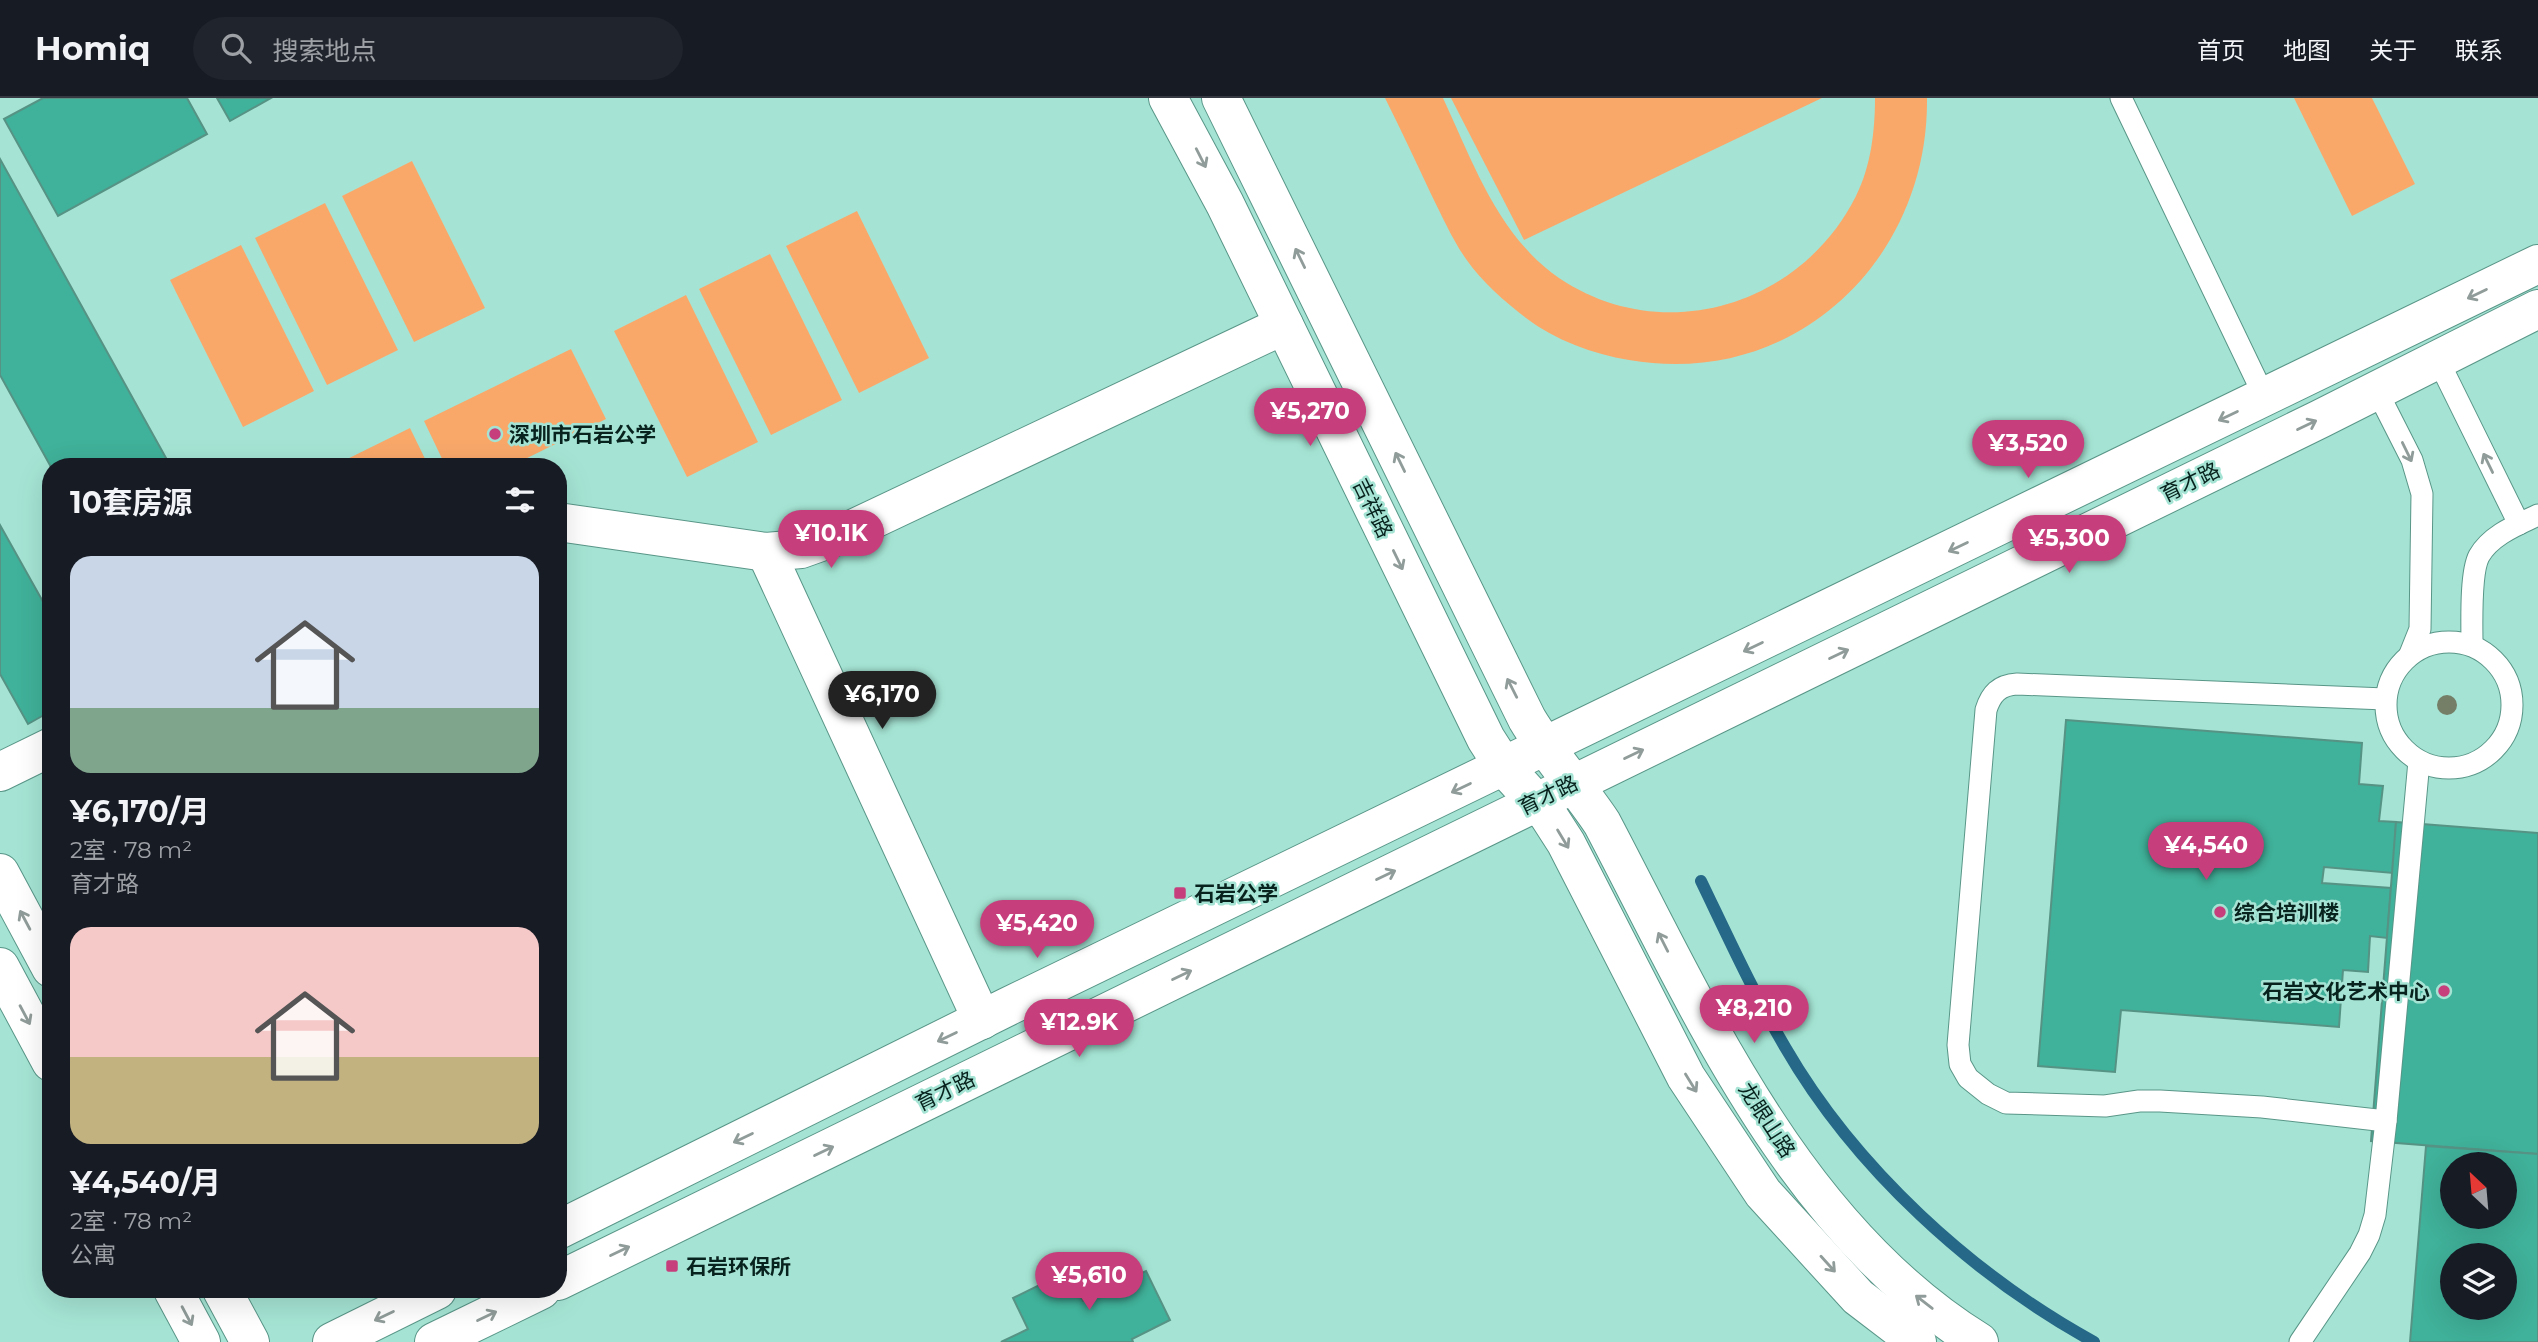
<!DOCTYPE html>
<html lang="zh">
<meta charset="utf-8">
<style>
:root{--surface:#171b24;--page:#20242c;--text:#f1f3f6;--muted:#9ea1a6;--line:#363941;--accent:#c63e7b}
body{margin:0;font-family:Montserrat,"Noto Sans SC",sans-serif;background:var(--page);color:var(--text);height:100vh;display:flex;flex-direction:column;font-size:26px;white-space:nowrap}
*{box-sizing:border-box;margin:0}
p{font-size:23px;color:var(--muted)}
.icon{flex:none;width:38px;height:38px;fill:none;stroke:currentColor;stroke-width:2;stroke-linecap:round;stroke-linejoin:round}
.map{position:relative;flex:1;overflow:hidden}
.details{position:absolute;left:42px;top:360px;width:525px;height:840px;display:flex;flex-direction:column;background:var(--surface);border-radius:28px;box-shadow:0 7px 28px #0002}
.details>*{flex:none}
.needle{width:46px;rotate:334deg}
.buttons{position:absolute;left:2440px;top:1054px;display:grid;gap:14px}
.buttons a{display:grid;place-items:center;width:77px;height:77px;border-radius:50%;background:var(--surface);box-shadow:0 7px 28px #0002;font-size:35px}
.price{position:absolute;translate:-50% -60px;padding:0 16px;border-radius:24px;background:var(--accent);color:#fff;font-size:23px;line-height:46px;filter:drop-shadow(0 2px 4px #0008)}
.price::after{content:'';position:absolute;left:50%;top:42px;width:21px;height:16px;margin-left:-10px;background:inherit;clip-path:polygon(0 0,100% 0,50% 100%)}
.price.current{background:#222;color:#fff}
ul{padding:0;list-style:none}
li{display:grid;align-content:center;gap:14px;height:371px;padding:0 28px}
li span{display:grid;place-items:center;height:217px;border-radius:21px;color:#555}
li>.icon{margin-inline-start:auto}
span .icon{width:126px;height:126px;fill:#fffc;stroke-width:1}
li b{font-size:30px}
h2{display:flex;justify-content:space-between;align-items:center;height:84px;padding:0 28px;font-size:30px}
header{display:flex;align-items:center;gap:42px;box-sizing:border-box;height:98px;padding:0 35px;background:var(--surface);border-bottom:2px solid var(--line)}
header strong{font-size:33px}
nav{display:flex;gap:38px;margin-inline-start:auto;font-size:24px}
.search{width:490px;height:63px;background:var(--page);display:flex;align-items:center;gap:18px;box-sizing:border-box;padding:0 24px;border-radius:38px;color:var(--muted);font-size:26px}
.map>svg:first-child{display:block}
.green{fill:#f9a86a}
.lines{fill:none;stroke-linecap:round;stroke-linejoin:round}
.stream{stroke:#256887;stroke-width:12}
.building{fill:#40b19a;stroke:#569385;stroke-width:2;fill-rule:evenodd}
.service-casing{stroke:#599688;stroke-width:23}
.minor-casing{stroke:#599688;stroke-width:40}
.tertiary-casing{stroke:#599688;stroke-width:40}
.service{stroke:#fff;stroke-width:21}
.minor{stroke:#fff;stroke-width:38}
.tertiary{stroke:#fff;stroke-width:38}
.tree{fill:#757e67}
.oneway{stroke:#909c99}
.poi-dot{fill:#c63e7b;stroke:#a5e4d4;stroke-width:2.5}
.labels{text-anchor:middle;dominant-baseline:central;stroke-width:5;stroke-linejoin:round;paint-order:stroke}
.poi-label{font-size:21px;font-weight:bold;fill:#08221d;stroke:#a5e4d4;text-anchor:start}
.street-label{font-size:21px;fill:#08221d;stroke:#a5e4d4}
</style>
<header>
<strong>Homiq</strong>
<div class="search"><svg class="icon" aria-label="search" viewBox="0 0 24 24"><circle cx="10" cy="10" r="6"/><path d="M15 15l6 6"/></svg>搜索地点</div>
<nav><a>首页</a><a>地图</a><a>关于</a><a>联系</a></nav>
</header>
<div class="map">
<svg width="2538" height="1244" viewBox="0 0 2538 1244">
<rect width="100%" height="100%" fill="#a5e4d4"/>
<g class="green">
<path d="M 1385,0 L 1443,0 C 1473,64 1498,138 1559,180 C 1663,250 1801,208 1856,98 C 1871,68 1875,33 1875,0 L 1927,0 C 1929,163 1793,291 1629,262 C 1593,256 1555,242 1526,220 C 1504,203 1482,184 1466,161 C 1452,141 1442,118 1431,96 C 1416,64 1401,32 1385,0 Z"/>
<path d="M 1451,0 L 1822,0 L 1524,142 Z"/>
<path d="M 2294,0 L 2372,0 L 2415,86 L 2352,118 Z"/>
<path d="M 412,63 L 485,210 L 414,244 L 342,98 Z"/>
<path d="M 325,105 L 398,252 L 327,287 L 255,140 Z"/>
<path d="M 857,113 L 929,260 L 859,295 L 786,148 Z"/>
<path d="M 241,147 L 314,293 L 243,329 L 170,182 Z"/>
<path d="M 770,156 L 842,302 L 771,337 L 699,191 Z"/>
<path d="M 686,197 L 758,344 L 687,379 L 614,233 Z"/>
<path d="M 571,251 L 606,321 L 509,369 L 446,369 L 424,323 Z"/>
<path d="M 410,330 L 429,369 L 331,369 Z"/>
</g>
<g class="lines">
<path class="stream" d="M 1701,783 C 1728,839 1754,896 1785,949 C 1855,1070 1972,1177 2094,1244"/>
</g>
<g class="building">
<path d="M 43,0 L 187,0 L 207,36 L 58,118 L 4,21 Z"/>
<path d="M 217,0 L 271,0 L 230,23 Z"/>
<path d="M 0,61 L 171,369 L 51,369 L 0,277 Z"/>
<path d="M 0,427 L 51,518 L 51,613 L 28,626 L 0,576 Z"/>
<path d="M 2066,622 L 2362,645 L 2359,686 L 2383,688 L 2379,723 L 2396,724 L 2393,775 L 2324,769 L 2322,785 L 2391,790 L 2387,840 L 2370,838 L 2368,874 L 2343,872 L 2339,929 L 2121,912 L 2115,974 L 2038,968 Z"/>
<path d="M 2396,724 L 2538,735 L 2538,1056 L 2371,1043 Z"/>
<path d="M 2426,1048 L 2538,1056 L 2538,1244 L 2410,1244 ZM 2452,1066 L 2504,1066 L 2504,1118 L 2452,1118 ZM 2452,1157 L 2504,1157 L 2504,1209 L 2452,1209 Z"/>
<path d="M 1068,1173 L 1083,1203 L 1146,1173 L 1170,1222 L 1132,1241 L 1133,1244 L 1001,1244 L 1028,1231 L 1013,1200 Z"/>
</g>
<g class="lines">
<g class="service-casing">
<g id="service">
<path d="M 2121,0 L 2265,300"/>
<path d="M 2438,262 L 2519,426"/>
<path d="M 2377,293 L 2412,362 L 2422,396 L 2420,531 L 2410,556"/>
<circle cx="2449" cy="607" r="63"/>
<path d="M 2472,547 C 2472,526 2470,475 2479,458 C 2491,437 2517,427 2538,417"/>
<path d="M 2385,601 L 2017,586 C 1999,587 1991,596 1986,612 L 1958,947 L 1960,966 L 1968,980 L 1988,996 L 2006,1005 L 2105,1008 L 2139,1003 L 2160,1003 L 2262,1009 L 2386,1023"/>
<path d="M 2300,1244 L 2360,1155 L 2369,1137 L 2375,1117 L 2386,1023 L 2419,663"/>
</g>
</g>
<g class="minor-casing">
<g id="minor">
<path d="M 558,424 L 766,454 L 801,451 L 840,437 L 1284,227"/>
<path d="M 766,454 L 982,922"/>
<path d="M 0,674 L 51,649"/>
</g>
</g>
<g class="tertiary-casing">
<g id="tertiary">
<path d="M 1168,0 L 1225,106 L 1486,641 L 1504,669 L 1548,717 L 1566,745 L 1686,979 L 1763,1095 L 1858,1199 L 1917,1244"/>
<path d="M 1221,0 L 1527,621 C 1549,658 1578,689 1602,725 C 1700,911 1793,1129 1979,1244"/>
<path d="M 0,775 L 51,870"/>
<path d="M 0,869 L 51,964"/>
<path d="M 558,1132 L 1007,909 L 2538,166"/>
<path d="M 558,1183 L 2320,321 L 2538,211"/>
<path d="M 173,1192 L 201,1244"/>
<path d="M 222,1192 L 250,1244"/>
<path d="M 332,1244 L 437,1192"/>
<path d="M 434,1244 L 541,1192"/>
</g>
</g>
<use href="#service" class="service"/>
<use href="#minor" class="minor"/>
<use href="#tertiary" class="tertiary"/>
</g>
<circle class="tree" cx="2447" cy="607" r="10"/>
<defs><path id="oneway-shaft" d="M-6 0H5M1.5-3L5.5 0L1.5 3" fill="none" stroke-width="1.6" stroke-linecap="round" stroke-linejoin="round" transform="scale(1.75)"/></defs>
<g class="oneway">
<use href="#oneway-shaft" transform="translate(1201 60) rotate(63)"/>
<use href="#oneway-shaft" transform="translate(1300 160) rotate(-116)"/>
<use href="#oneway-shaft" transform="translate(2477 196) rotate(154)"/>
<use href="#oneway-shaft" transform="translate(2228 318) rotate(154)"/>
<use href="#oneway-shaft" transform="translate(2307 327) rotate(-26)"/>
<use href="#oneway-shaft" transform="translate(2407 354) rotate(64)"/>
<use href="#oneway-shaft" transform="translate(1400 364) rotate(-116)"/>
<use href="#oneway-shaft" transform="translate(2488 365) rotate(-116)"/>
<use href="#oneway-shaft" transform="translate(1958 449) rotate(154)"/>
<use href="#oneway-shaft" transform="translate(1398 462) rotate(64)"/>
<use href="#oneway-shaft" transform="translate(1753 549) rotate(154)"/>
<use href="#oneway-shaft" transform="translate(1839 556) rotate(-26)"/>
<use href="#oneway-shaft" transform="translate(1512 590) rotate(-117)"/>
<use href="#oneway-shaft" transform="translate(1634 656) rotate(-26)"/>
<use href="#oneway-shaft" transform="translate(1461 690) rotate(154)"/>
<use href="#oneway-shaft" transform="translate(1563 741) rotate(59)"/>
<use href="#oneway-shaft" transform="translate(1386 777) rotate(-26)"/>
<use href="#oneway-shaft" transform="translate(25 822) rotate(-118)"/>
<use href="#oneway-shaft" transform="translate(1663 844) rotate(-117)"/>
<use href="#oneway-shaft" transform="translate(1182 877) rotate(-26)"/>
<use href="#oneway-shaft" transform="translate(25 917) rotate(62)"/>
<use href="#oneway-shaft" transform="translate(947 939) rotate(154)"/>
<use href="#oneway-shaft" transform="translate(1691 985) rotate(58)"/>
<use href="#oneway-shaft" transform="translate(743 1040) rotate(154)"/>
<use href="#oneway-shaft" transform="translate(824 1053) rotate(-26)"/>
<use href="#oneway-shaft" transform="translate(620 1153) rotate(-26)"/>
<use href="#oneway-shaft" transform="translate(1828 1166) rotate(48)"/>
<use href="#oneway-shaft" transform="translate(1924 1204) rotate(-142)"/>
<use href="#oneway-shaft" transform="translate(187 1218) rotate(62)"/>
<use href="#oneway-shaft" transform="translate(384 1218) rotate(154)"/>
<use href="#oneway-shaft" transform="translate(487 1218) rotate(-26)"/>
</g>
<g class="poi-dot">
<circle cx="495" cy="336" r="7"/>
<rect x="1173" y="788" width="14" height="14" rx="3.5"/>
<circle cx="2220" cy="814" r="7"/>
<circle cx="2444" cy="893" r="7"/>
<rect x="665" y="1161" width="14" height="14" rx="3.5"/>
</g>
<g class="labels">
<g class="poi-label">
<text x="509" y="336">深圳市石岩公学</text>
<text x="1194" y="795">石岩公学</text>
<text x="2234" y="814">综合培训楼</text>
<text x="2430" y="893" text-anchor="end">石岩文化艺术中心</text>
<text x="686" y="1168">石岩环保所</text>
</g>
<g class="street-label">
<text transform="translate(2190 384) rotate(-26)">育才路</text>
<text transform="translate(1373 410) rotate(64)">吉祥路</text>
<text transform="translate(1548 697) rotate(-26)">育才路</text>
<text transform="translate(945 993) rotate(-26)">育才路</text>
<text transform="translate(1767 1022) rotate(57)">龙眼山路</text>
</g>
</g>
</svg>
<div class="buttons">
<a><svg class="needle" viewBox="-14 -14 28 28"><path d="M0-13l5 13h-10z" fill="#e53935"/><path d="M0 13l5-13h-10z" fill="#9ea1a6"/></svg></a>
<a><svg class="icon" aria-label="layers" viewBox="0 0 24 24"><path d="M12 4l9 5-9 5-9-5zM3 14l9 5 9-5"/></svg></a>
</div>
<b class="price" style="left:1310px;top:350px">¥5,270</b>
<b class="price" style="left:2028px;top:382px">¥3,520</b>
<b class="price" style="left:831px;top:472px">¥10.1K</b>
<b class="price" style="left:2069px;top:477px">¥5,300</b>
<b class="price current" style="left:882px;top:633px">¥6,170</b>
<b class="price" style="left:2206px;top:784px">¥4,540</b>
<b class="price" style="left:1037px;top:862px">¥5,420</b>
<b class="price" style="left:1754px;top:947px">¥8,210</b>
<b class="price" style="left:1079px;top:961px">¥12.9K</b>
<b class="price" style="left:1089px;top:1214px">¥5,610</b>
<section class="details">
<h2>10套房源<svg class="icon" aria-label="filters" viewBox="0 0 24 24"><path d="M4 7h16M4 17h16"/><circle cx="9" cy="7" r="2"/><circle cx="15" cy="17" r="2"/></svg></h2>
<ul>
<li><span style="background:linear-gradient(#c9d6e8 70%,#7fa58c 0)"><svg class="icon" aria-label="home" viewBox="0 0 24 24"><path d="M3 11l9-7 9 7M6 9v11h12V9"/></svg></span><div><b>¥6,170/月</b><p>2室 · 78 m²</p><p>育才路</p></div></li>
<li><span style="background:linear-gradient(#f6c9c9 60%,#c2b280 0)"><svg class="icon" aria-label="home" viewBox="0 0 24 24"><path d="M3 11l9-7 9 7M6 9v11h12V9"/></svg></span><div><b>¥4,540/月</b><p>2室 · 78 m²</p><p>公寓</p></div></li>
</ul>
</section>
</div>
